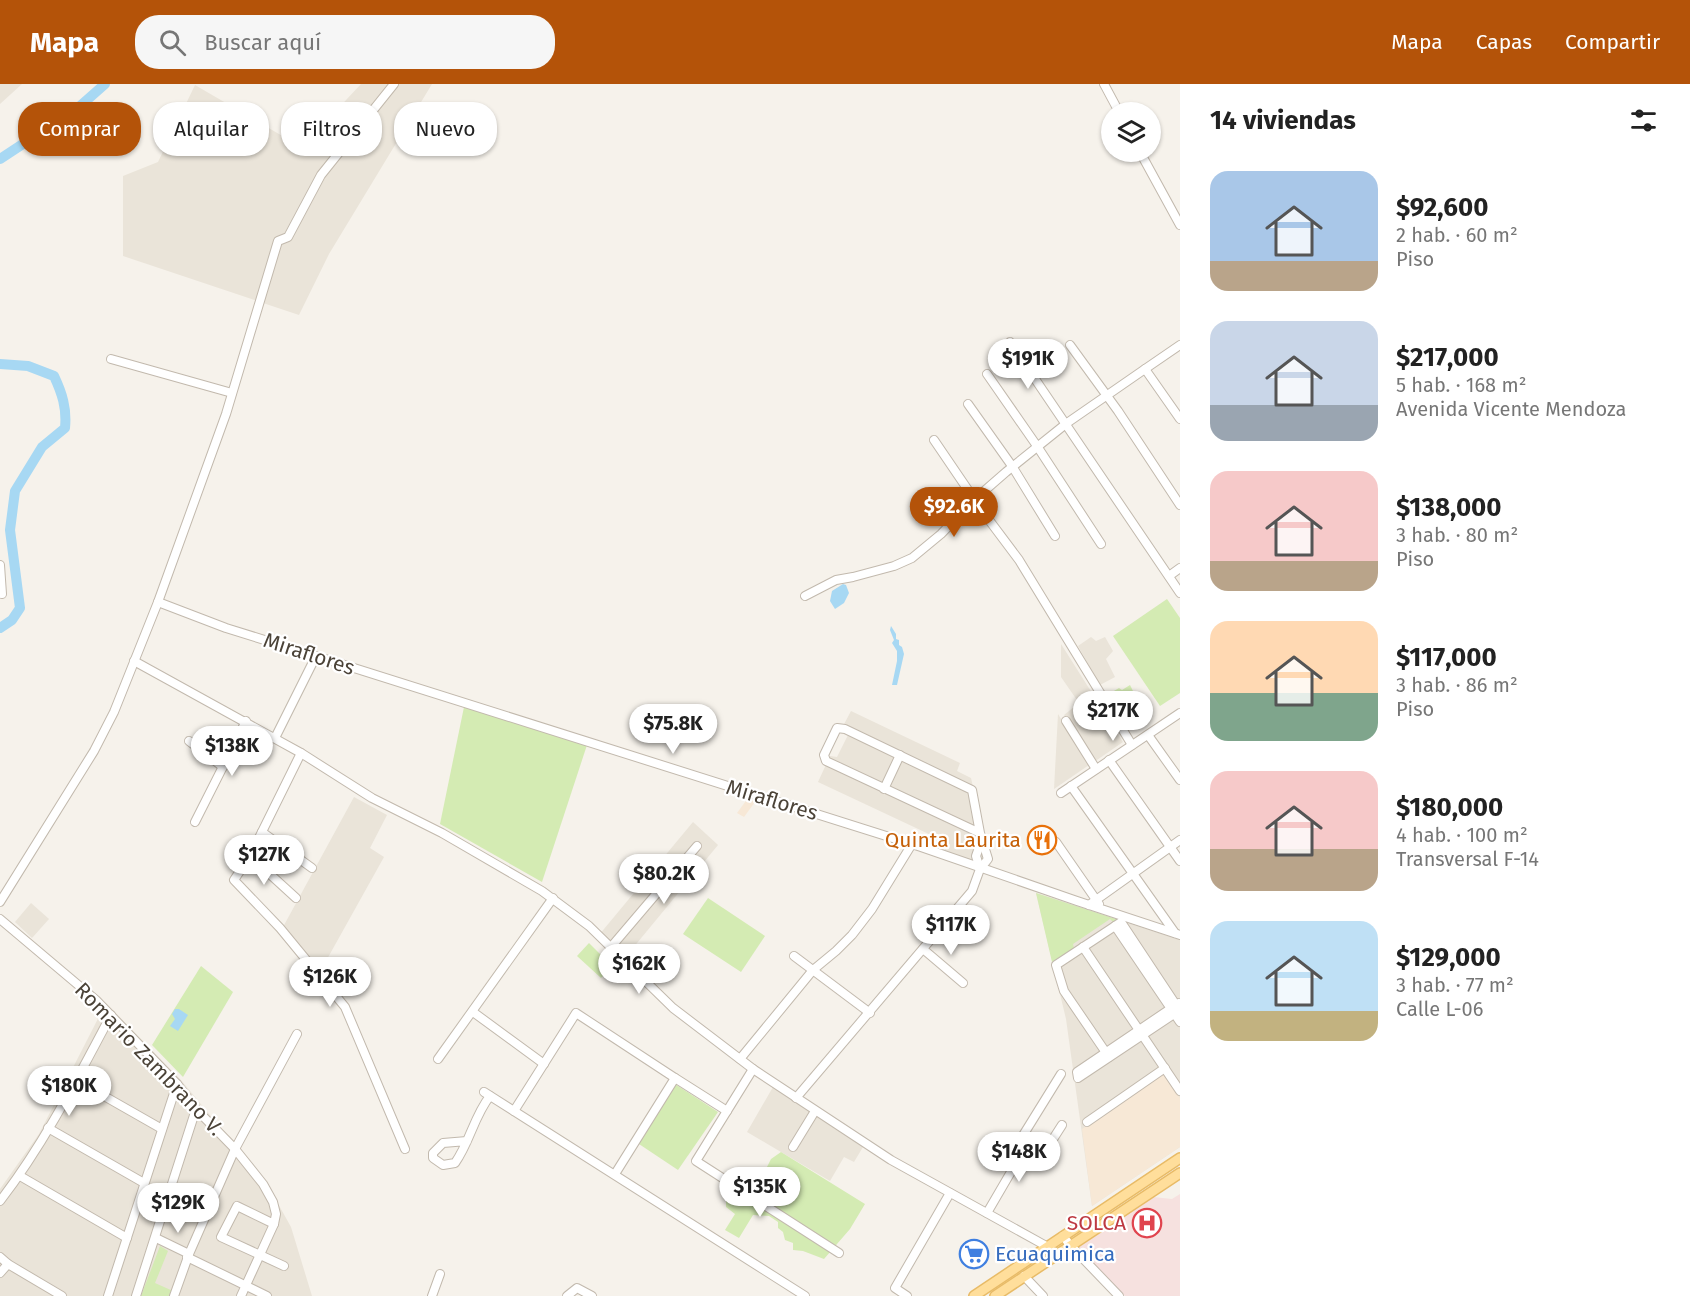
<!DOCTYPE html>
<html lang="es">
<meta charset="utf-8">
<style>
:root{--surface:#fff;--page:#f6f6f6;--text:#222;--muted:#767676;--accent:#b45309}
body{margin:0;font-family:"Fira Sans",sans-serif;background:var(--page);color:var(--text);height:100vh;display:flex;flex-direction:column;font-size:22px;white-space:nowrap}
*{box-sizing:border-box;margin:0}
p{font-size:20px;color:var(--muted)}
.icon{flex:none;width:33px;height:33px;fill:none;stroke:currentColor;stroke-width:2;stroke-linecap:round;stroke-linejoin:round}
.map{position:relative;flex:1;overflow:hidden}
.sheet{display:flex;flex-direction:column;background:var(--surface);width:510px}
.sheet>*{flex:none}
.banner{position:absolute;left:18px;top:18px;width:570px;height:54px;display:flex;gap:12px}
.buttons{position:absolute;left:1101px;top:18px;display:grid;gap:12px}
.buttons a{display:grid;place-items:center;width:60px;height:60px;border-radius:50%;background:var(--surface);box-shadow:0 2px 4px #0004;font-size:30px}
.price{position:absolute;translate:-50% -51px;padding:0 14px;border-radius:21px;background:#fff;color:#222;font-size:20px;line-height:39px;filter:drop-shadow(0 2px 3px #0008)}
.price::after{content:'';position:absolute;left:50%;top:36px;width:18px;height:14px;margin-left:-9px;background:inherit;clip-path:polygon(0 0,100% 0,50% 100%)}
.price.current{background:var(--accent);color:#fff}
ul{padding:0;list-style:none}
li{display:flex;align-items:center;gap:18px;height:150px;padding:0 30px}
li span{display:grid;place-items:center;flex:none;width:168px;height:120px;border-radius:18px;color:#555}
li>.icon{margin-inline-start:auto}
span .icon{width:72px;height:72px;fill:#fffc;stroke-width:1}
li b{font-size:26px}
h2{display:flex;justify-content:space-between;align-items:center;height:72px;padding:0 30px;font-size:26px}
.pill{padding:0 21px;border-radius:24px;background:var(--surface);box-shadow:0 2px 4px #0004;font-size:21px;line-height:54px}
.pill.current{background:var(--accent);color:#fff}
header{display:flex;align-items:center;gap:36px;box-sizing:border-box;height:84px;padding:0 30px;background:var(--accent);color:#fff}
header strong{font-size:28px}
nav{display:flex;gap:33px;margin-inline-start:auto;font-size:21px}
.search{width:420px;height:54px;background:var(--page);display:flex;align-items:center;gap:15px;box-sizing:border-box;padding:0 21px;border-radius:24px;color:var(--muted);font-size:22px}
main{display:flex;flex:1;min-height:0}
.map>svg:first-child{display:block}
.residential{fill:#eae4d9}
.commercial{fill:#f7e8d6}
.medical{fill:#f6e1df}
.green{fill:#d4ebb3}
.water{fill:#a7d8f3}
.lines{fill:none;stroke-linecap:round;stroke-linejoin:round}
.river{stroke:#a7d8f3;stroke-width:10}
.minor-casing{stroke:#c2b9ad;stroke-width:10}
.major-casing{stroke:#e8bb67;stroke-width:12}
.minor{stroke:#fff;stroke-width:8}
.major{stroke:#ffde9b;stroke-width:9}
.labels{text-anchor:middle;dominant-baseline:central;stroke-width:4.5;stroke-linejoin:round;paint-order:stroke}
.street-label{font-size:21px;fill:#4b4338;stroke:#fff}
.food-label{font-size:21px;fill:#c56008;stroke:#fff;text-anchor:end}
.health-label{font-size:21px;fill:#be3a42;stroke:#fff;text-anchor:end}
.shop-label{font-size:21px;fill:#366cbe;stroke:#fff;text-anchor:start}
</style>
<header>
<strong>Mapa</strong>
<div class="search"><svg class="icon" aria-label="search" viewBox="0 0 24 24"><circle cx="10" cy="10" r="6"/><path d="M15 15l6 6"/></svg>Buscar aquí</div>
<nav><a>Mapa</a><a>Capas</a><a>Compartir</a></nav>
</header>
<main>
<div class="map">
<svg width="1180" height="1212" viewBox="0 0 1180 1212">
<rect width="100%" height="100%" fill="#f6f2eb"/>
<g class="residential">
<path d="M 0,0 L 22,0 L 0,20 Z"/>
<path d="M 361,0 L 432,0 L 329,170 L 299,231 L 123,172 L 123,92 L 158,78 L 195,1 L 291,57 L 332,31 Z"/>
<path d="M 1091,553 L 1096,557 L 1105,553 L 1113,567 L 1106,575 L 1115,593 L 1100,601 L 1078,562 Z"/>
<path d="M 1061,560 L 1123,658 L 1094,678 L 1064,631 L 1079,619 L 1061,593 Z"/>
<path d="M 851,627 L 960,679 L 957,687 L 971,694 L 992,788 L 943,770 L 948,759 L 818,698 L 830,672 L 837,673 L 849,649 L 842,644 Z"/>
<path d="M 1058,630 L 1089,681 L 1054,705 Z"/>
<path d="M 354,713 L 387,731 L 370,764 L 384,773 L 321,886 L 283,843 Z"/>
<path d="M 693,738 L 718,761 L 623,876 L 599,851 Z"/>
<path d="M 1036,809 L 1180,856 L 1180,1063 L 1092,1122 L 1066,935 Z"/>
<path d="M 31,819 L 49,835 L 32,854 L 15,838 Z"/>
<path d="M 106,919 L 181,996 L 267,1100 L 291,1143 L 312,1212 L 0,1212 L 0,1105 L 39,1050 Z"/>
<path d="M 773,1003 L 863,1063 L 854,1078 L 844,1073 L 830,1097 L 747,1048 Z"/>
</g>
<g class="commercial">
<path d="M 748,714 L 755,718 L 744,733 L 737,729 Z"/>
<path d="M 1163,989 L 1180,1014 L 1180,1063 L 1092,1122 L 1082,1045 Z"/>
</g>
<path class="medical" d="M 1180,1110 L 1180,1212 L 1125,1212 L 1078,1164 L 1153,1113 L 1172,1115 Z"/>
<g class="green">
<path d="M 1167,515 L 1180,534 L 1180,609 L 1160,622 L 1113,552 Z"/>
<path d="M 1130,601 L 1139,619 L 1119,633 L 1107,611 L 1119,604 L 1122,606 Z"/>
<path d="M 464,623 L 587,661 L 542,798 L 440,740 Z"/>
<path d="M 1036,809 L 1119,836 L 1113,838 L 1110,835 L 1073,860 L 1074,864 L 1052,878 Z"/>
<path d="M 708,814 L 765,852 L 741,888 L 683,850 Z"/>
<path d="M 589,859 L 612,882 L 601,894 L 577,872 Z"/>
<path d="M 201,882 L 233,908 L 183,993 L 152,961 Z"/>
<path d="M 675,1000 L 718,1028 L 678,1086 L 636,1058 Z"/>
<path d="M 781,1068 L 865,1120 L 850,1145 L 824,1175 L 803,1167 L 793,1166 L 793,1159 L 785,1156 L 783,1148 L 778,1144 L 778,1138 L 769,1132 L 753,1131 L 739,1154 L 725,1146 L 735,1130 L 726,1123 L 726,1102 L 741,1101 L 756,1105 L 771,1075 Z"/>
<path d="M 160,1162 L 168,1167 L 155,1199 L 173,1207 L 171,1212 L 141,1212 Z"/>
</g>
<g class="water">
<path d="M 843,500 L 846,501 L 849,509 L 844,519 L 835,525 L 830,517 L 832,507 Z"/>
<path d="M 891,542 L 896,550 L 896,555 L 899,556 L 899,561 L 902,563 L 904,570 L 897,601 L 892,601 L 897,577 L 897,567 L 892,559 L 894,556 L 890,546 Z"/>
<path d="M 175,925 L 179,925 L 188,931 L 178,947 L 170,942 L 175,935 L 172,930 Z"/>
</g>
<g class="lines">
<g class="river">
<path d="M 0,75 L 79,23 L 105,0"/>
<path d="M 0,280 L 28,282 L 54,292 C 62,309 67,324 65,344 L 42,363 L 15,407 L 10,446 L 20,524 L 12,536 L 0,544"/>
</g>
<g class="minor-casing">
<g id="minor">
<path d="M 1104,0 L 1119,28"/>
<path d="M 1140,68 L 1180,141"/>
<path d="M 1010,258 L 1180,509"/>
<path d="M 1070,261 L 1118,327 L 1180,421"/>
<path d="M 1180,261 L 1145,285 L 1180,335"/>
<path d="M 111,275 L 232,309"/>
<path d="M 987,290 L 1037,362 L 1101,460"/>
<path d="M 968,320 L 1012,382 L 1055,452"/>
<path d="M 934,356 L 983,428 L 1019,476 L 1132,661"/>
<path d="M 0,481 L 2,510"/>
<path d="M 1169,492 L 1180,484"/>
<path d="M 805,512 L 836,496 L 853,493 L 894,482 L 912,474 L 941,450 L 975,415 L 1006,388 L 1067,339 L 1145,285"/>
<path d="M 158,518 L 226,544 L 316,572 L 921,763 L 1077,817 L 1180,851"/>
<path d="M 134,577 L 301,669 L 372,714 L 442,749 L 542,807 L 589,842 L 673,924 L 753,985 L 891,1076 L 1048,1163"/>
<path d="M 1066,637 L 1096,685"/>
<path d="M 1148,651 L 1180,696"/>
<path d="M 275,654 L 316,572"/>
<path d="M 189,657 L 223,683"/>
<path d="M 301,669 L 250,772 L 234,796 L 280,844 L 345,923 L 405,1065"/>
<path d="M 1109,676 L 1180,777"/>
<path d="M 1071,702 L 1175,849"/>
<path d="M 884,705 L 900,671"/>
<path d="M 1061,709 L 1180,629"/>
<path d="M 195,738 L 246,637"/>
<path d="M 262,748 L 312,784"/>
<path d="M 1056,758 L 1099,820"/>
<path d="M 250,772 L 296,814"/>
<path d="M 980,785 L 976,772 L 982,755"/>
<path d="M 0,818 L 94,667 L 114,628 L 158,518 L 226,330 L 278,157 L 288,153 L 321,91 L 394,0"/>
<path d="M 1089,821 L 1180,756"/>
<path d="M 0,835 L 96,916 L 177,1000 L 196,1025 L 235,1065 L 263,1100 L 273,1118 L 276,1130 L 274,1140 L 241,1212"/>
<path d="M 1115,842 L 1180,938"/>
<path d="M 611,863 L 697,762"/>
<path d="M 1083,863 L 1180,1007"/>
<path d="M 923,865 L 963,899"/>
<path d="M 794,872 L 870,929"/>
<path d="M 1179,919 L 1077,988 L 1078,994 L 1180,926"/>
<path d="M 473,928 L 544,980"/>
<path d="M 1109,973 L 1064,907 L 1056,881 L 1115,842 L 1121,838 L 1180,927"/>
<path d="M 438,975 L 553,814"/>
<path d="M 740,975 L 813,886 L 836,867 L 852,851 L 872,825 L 912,760"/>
<path d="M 753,985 L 696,1077 L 839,1169"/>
<path d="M 1061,990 L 1022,1053 L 1046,1066 L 1062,1041"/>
<path d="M 76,996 L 162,1045"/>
<path d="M 484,1008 L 805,1212"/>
<path d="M 796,1014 L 972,807 L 980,785 L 988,775 L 980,749 L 972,706 L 845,645 L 837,644 L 824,671 L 826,677 L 980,749"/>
<path d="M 514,1027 L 576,929 L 675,994"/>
<path d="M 1087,1038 L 1165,984"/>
<path d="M 48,1044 L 144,1099"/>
<path d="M 467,1057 L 443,1059 L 433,1069 L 433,1074 L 443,1081 L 455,1079 C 470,1058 474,1032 490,1012"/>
<path d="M 793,1063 L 815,1027"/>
<path d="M 615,1090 L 675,994 L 727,1027"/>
<path d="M 20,1092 L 127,1154"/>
<path d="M 0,1117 C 44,1060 77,995 111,931"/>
<path d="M 987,1129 L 1029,1057"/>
<path d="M 274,1140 L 237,1122 L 221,1153 L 284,1182"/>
<path d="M 1063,1152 L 1070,1161 L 1119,1212"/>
<path d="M 156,1154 L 189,1170"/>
<path d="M 0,1173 L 8,1180 L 62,1212"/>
<path d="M 187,1173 L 267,1212"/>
<path d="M 0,1189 L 8,1180"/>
<path d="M 1024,1192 L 1043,1212"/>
<path d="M 108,1212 L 177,1000"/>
<path d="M 136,1212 L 196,1025"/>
<path d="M 174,1212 L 189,1170 L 235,1065 L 297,950"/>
<path d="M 432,1212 L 440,1190"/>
<path d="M 567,1212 L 577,1204 L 592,1212"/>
<path d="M 907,1212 L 895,1204 L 950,1109"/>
</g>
</g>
<g class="major-casing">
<g id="major">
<path d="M 974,1212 L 1180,1074"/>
<path d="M 995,1212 L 1180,1089"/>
</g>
</g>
<use href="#minor" class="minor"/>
<use href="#major" class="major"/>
</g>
<defs>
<g id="restaurant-ring" transform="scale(1.5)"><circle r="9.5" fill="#fff" stroke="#e8710a" stroke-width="1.5"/><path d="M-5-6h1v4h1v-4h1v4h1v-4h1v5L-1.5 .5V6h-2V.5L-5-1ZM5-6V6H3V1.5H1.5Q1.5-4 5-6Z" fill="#e8710a"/></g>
<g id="hospital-ring" transform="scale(1.5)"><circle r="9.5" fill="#fff" stroke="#e0444e" stroke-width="1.5"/><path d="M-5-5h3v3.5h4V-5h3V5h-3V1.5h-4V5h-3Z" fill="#e0444e"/></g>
<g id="supermarket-ring" transform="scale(1.5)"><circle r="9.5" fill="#fff" stroke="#3f7fe0" stroke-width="1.5"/><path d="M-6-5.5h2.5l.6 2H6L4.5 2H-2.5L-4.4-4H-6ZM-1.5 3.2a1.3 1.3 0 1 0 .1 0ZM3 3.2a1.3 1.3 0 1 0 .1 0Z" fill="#3f7fe0"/></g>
</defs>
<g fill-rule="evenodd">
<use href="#restaurant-ring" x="1042" y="756"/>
<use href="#hospital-ring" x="1147" y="1139"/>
<use href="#supermarket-ring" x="974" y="1170"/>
</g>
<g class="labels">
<g class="street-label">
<text transform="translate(309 570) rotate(18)">Miraflores</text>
<text transform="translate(772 716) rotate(17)">Miraflores</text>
<text transform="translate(149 975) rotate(46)">Romario Zambrano V.</text>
</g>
<g class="food-label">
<text x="1021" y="756">Quinta Laurita</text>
</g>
<g class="health-label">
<text x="1126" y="1139">SOLCA</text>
</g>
<g class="shop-label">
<text x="995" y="1170">Ecuaquimica</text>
</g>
</g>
</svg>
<div class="buttons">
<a><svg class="icon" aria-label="layers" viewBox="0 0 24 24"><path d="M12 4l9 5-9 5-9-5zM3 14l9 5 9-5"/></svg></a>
</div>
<b class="price" style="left:1028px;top:306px">$191K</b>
<b class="price current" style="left:954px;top:454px">$92.6K</b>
<b class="price" style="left:1113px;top:658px">$217K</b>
<b class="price" style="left:673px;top:671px">$75.8K</b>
<b class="price" style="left:232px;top:693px">$138K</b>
<b class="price" style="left:264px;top:802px">$127K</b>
<b class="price" style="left:664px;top:821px">$80.2K</b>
<b class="price" style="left:951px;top:872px">$117K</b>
<b class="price" style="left:639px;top:911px">$162K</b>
<b class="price" style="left:330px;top:924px">$126K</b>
<b class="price" style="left:69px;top:1033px">$180K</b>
<b class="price" style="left:1019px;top:1099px">$148K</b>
<b class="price" style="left:760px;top:1134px">$135K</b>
<b class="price" style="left:178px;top:1150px">$129K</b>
<div class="banner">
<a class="pill current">Comprar</a>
<a class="pill">Alquilar</a>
<a class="pill">Filtros</a>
<a class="pill">Nuevo</a>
</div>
</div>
<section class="sheet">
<h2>14 viviendas<svg class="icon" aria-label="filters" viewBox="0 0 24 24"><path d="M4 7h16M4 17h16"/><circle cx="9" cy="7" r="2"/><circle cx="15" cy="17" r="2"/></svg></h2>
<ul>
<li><span style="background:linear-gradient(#a9c7e8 75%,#b9a48a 0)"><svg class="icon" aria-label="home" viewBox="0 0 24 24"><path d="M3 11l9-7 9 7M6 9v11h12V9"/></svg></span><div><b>$92,600</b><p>2 hab. · 60 m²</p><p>Piso</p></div></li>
<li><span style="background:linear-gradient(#c9d6e8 70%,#9aa5b1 0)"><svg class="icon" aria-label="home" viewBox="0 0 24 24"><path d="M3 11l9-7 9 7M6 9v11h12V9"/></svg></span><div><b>$217,000</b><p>5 hab. · 168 m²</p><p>Avenida Vicente Mendoza</p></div></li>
<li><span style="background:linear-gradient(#f6c9c9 75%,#b9a48a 0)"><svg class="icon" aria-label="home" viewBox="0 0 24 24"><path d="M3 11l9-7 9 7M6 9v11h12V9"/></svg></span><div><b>$138,000</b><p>3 hab. · 80 m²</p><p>Piso</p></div></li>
<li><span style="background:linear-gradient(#ffd9b3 60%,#7fa58c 0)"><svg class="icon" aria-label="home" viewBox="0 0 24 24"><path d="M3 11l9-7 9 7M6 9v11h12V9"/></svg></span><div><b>$117,000</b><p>3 hab. · 86 m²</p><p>Piso</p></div></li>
<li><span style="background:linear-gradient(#f6c9c9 65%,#b9a48a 0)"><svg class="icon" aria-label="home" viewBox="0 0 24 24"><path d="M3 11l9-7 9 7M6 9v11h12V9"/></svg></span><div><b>$180,000</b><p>4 hab. · 100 m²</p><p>Transversal F-14</p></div></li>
<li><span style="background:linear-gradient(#bfe0f5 75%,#c2b280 0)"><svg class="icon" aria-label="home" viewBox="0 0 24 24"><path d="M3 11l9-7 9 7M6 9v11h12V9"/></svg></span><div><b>$129,000</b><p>3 hab. · 77 m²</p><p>Calle L-06</p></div></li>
</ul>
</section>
</main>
